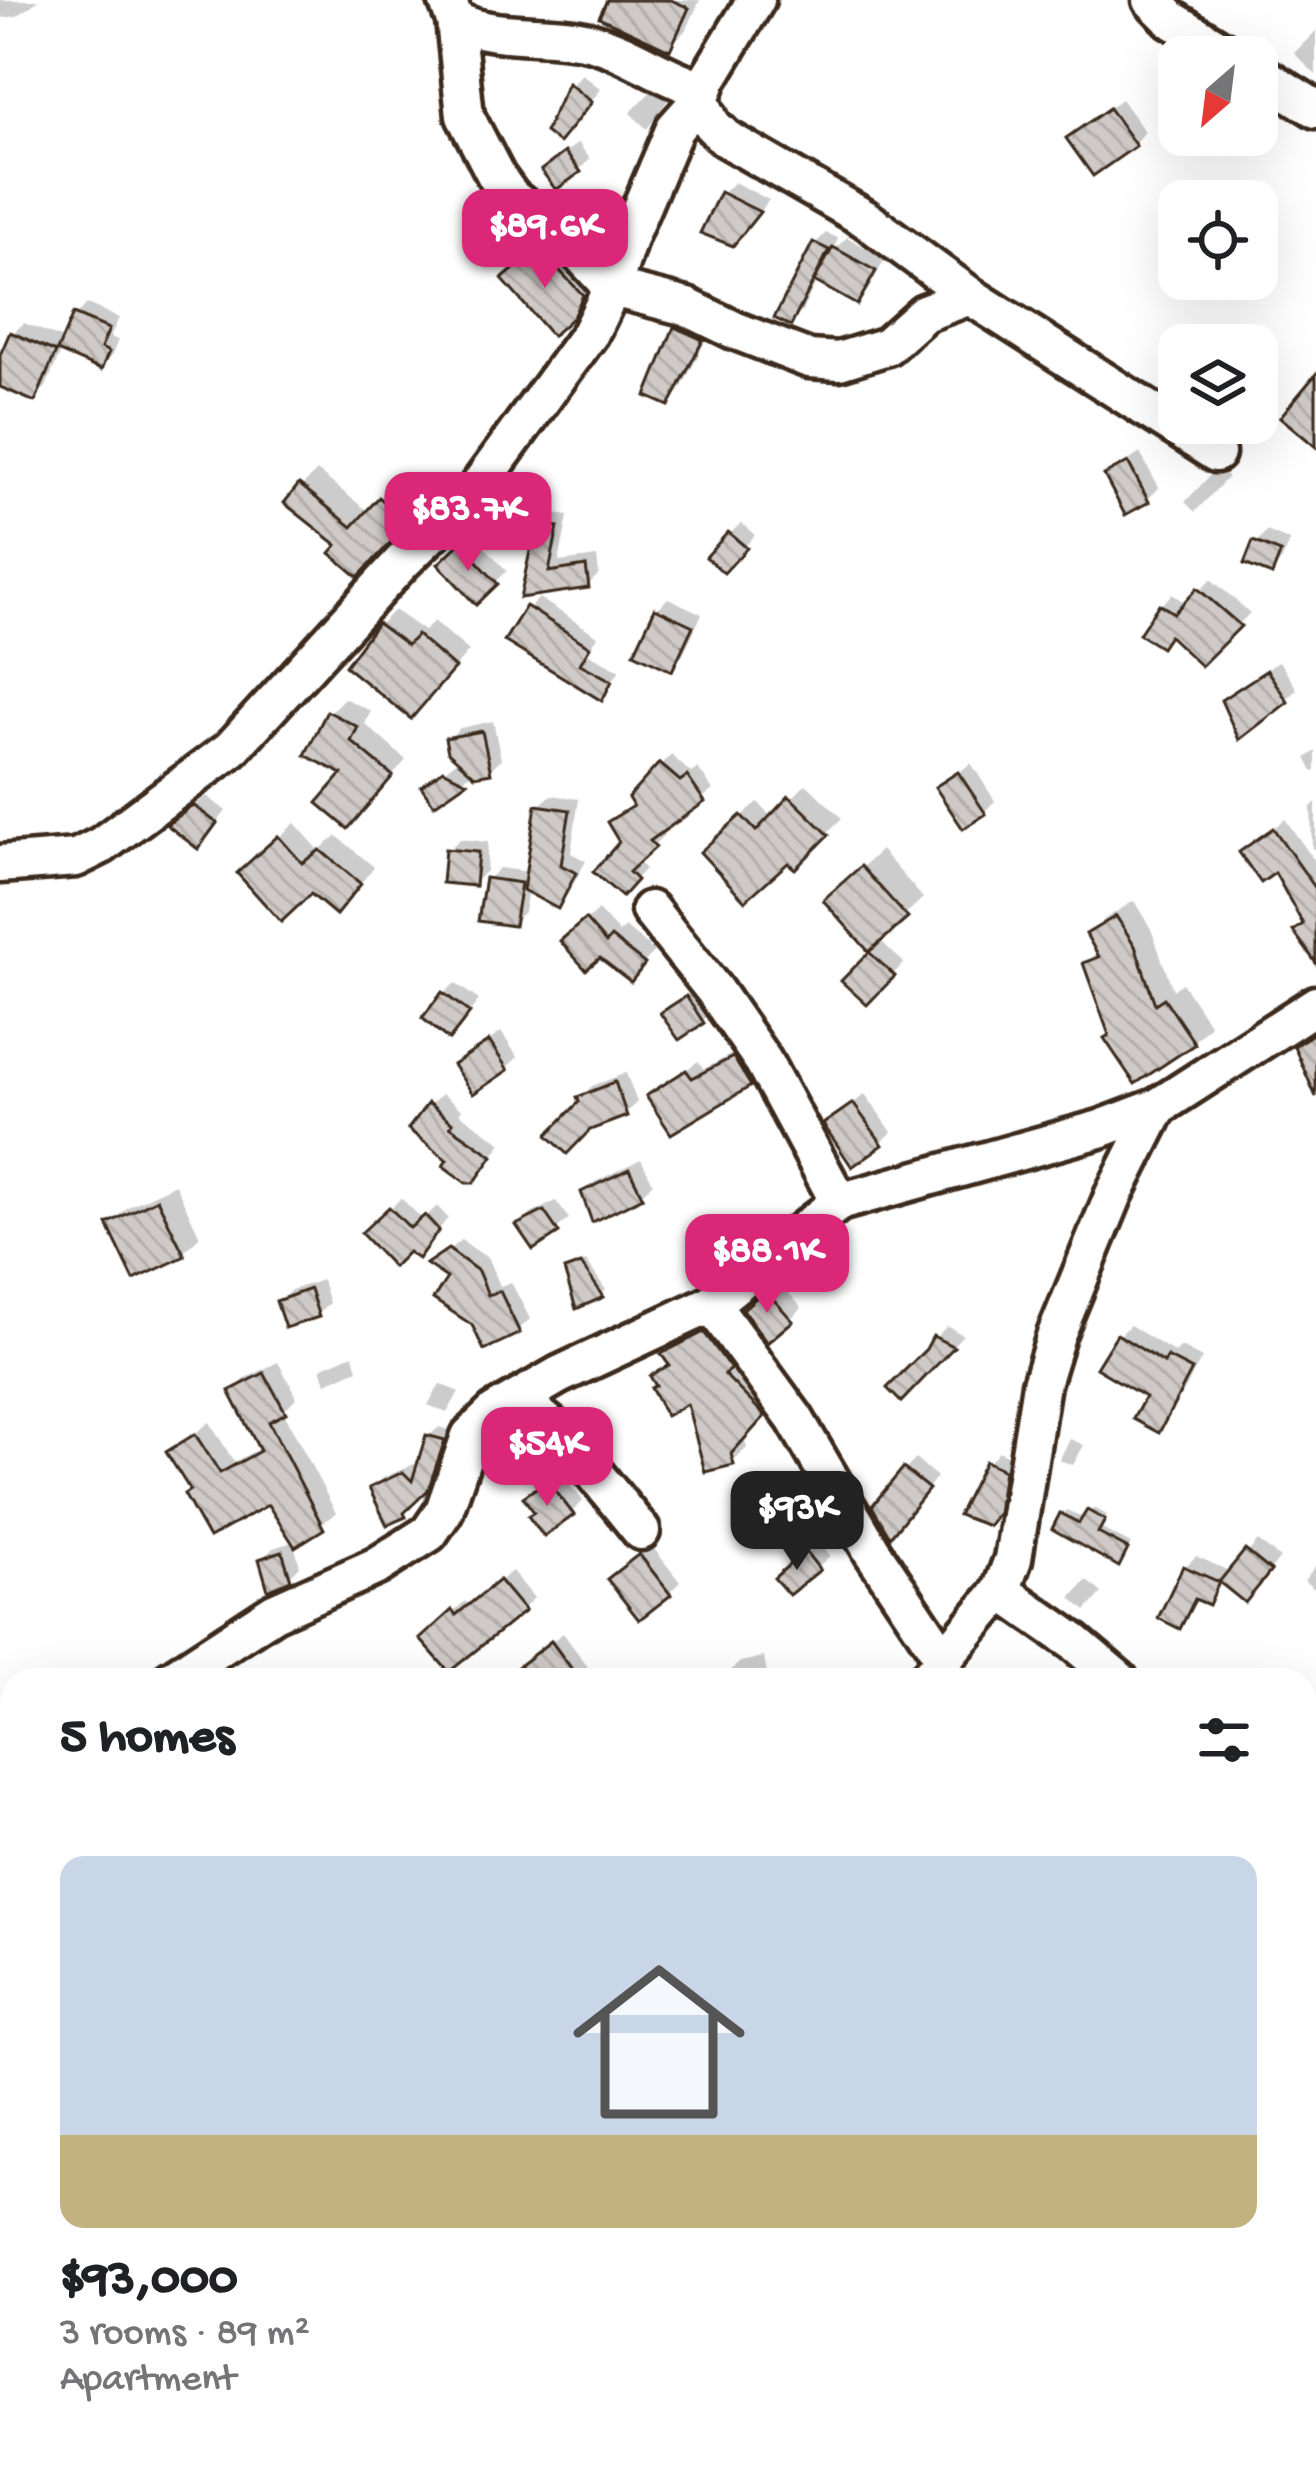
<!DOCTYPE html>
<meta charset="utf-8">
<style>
:root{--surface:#fff;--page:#f6f6f6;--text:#202124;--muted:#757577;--accent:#db2777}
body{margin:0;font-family:"Gochi Hand",sans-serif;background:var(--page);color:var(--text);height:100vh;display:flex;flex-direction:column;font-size:45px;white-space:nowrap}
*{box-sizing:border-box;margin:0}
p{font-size:39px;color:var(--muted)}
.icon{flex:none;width:66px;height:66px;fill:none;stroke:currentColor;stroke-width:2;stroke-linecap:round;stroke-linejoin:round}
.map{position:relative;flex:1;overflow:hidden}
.sheet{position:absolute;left:0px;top:1668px;width:1317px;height:807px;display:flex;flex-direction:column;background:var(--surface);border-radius:36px 36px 0 0;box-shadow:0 12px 48px #0002}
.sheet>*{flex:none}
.needle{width:78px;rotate:208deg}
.controls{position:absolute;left:1158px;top:36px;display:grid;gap:24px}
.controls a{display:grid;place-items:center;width:120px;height:120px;border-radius:24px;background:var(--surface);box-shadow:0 12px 48px #0002;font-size:60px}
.price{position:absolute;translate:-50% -102px;padding:0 27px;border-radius:24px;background:var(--accent);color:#fff;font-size:39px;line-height:78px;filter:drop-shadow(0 3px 6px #0008)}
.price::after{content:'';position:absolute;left:50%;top:72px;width:36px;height:27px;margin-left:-18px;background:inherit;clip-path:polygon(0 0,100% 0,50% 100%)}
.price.current{background:#222;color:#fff}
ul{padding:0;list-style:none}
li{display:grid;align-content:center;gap:24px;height:636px;padding:0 60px}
li span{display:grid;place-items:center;height:372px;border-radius:24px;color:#555}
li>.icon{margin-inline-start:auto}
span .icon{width:216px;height:216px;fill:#fffc;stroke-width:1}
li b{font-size:51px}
h2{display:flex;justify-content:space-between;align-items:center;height:144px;padding:0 60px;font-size:51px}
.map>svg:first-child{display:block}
.shadow{fill:#0003}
.building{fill:url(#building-back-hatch);stroke:#3b2a1e;stroke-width:3}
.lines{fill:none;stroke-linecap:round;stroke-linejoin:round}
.minor-casing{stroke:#3b2a1e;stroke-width:45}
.minor{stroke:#fff;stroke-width:36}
</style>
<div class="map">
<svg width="1316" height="2474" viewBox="0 0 1316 2474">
<defs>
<pattern id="building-back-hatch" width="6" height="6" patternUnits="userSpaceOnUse" patternTransform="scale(3)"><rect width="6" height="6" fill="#cfcac7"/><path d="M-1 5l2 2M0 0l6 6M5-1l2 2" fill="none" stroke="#b3aeaa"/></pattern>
</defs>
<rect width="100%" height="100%" fill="#fff"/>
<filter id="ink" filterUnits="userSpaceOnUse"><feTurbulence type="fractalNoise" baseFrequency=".00833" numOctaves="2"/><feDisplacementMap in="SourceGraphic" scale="24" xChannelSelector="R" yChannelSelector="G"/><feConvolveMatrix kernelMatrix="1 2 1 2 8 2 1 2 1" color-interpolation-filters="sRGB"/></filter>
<g filter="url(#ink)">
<g class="shadow">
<path d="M 0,0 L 39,0 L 17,16 L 4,18 L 0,13 Z"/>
<path d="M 610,0 L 700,0 L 687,29 L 670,46 Z"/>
<path d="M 1316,31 L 1316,75 L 1294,53 Z"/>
<path d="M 582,74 L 601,89 L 570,128 L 571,85 Z"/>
<path d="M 657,85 L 670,97 L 647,129 L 630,113 Z"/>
<path d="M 1121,99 L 1145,132 L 1134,143 L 1070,138 Z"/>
<path d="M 578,143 L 590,159 L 579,170 L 556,159 Z"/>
<path d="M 734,182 L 769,200 L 744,231 L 723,193 Z"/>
<path d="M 558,232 L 599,276 L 590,296 L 571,315 L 524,262 Z"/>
<path d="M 826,233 L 838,238 L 833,251 L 847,237 L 885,259 L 868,290 L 856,302 L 817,280 L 802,311 L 790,322 L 815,244 Z"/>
<path d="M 87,304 L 119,318 L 110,337 L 118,340 L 112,355 L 101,366 L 62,349 L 46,387 L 34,398 L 0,384 L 0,362 L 12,334 L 24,323 L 65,340 L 76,315 Z"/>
<path d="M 688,317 L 712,328 L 680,391 L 668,403 L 677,329 Z"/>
<path d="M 1140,453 L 1159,488 L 1148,499 L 1107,476 Z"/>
<path d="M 1218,467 L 1228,477 L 1195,512 L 1185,502 Z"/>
<path d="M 317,471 L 369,512 L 397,483 L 423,506 L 358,573 L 301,487 Z"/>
<path d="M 550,513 L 568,516 L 559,562 L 597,557 L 599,574 L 588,585 L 524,595 L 539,524 Z"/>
<path d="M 741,523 L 755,535 L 735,558 L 730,534 Z"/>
<path d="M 1267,531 L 1290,541 L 1282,560 L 1271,572 L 1256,543 Z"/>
<path d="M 473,534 L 507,571 L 476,601 L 442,564 Z"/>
<path d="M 1211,579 L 1250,613 L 1201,662 L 1171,634 L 1161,645 L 1161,605 L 1172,594 L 1187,604 Z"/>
<path d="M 539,598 L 598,636 L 587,653 L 620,670 L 601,697 L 529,608 Z"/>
<path d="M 668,598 L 702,614 L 682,656 L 671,667 L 657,610 Z"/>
<path d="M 394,610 L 424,631 L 434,621 L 469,651 L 426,700 L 379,625 Z"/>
<path d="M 1279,661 L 1297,689 L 1286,700 L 1224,701 Z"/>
<path d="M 344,698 L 371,711 L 365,724 L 406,760 L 363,810 L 347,773 L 329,713 Z"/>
<path d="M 493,721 L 501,759 L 490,770 L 474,771 L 435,801 L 425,786 L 460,758 L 448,739 L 460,728 Z"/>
<path d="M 1316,751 L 1316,771 L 1313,772 L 1306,758 Z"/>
<path d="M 671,755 L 691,773 L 698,768 L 713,790 L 660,830 L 664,835 L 637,861 L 645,869 L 622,893 L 623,842 L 611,823 L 648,801 L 661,765 Z"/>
<path d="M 971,763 L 995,801 L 984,812 L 939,788 Z"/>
<path d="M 806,784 L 842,818 L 795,865 L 719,837 L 758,802 L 772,818 Z"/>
<path d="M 551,795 L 579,799 L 571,853 L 586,861 L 568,894 L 557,905 L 528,889 L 524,912 L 513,923 L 488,879 L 499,868 L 529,872 L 539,806 Z"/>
<path d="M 207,796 L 226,811 L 209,833 L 182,814 Z"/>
<path d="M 1316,802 L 1316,849 L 1312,849 L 1311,807 Z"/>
<path d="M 1285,819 L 1316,863 L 1316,958 L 1306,922 L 1276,869 L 1243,852 Z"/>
<path d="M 295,823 L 319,850 L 337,836 L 374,867 L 351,895 L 311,890 L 256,858 Z"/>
<path d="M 460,839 L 488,842 L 486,871 L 474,883 L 448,850 Z"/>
<path d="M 881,850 L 923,898 L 879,939 L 904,963 L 867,1001 L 845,981 L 873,952 L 827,900 Z"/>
<path d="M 1134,901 L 1151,929 L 1173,990 L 1182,983 L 1210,1025 L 1193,1042 L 1112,1034 L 1087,963 L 1099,951 L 1089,935 L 1106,918 Z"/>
<path d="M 598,910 L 619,933 L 625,927 L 654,951 L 641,967 L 564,941 Z"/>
<path d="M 455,983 L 479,1000 L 460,1024 L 444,994 Z"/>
<path d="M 698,987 L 713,1010 L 702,1021 L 664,1013 Z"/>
<path d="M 501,1032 L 518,1057 L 506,1068 L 457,1065 Z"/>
<path d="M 745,1047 L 760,1072 L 749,1084 L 650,1097 L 698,1061 L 704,1069 Z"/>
<path d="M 626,1073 L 637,1102 L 626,1113 L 583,1103 L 581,1097 L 592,1086 Z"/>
<path d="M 442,1094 L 462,1110 L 459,1113 L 502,1143 L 482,1171 L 451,1160 L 430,1105 Z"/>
<path d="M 865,1094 L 892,1132 L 881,1143 L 827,1125 Z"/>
<path d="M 641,1159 L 653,1183 L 641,1194 L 593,1218 L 582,1194 L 593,1183 Z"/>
<path d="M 175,1184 L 200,1236 L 183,1253 L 110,1224 L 128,1207 Z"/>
<path d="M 401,1198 L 423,1220 L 437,1206 L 448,1218 L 418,1256 L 365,1233 Z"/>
<path d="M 556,1201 L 569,1219 L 534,1246 L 520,1225 L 531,1214 Z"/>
<path d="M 461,1240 L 489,1259 L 500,1286 L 511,1282 L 530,1319 L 518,1330 L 474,1323 L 451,1277 L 431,1264 Z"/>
<path d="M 586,1261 L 606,1290 L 602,1294 L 567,1270 Z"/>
<path d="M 322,1280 L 329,1303 L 318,1314 L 280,1301 L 291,1290 Z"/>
<path d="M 778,1281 L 802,1308 L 790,1319 L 747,1310 Z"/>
<path d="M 719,1320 L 777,1400 L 744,1437 L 747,1448 L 732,1462 L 688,1399 L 659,1385 L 654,1376 L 670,1360 L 665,1354 L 679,1340 Z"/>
<path d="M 1130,1325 L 1175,1353 L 1181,1347 L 1202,1358 L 1169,1418 L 1158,1429 L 1149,1396 L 1119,1336 Z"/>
<path d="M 947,1326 L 963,1335 L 901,1398 L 935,1338 Z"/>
<path d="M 353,1354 L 358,1369 L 326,1383 L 321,1368 Z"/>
<path d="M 278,1362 L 297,1397 L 283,1411 L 336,1513 L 294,1544 L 300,1566 L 289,1577 L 262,1559 L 273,1548 L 295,1541 L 269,1501 L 193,1489 L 169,1453 L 210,1422 L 234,1462 L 262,1447 L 232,1392 L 246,1378 Z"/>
<path d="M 440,1384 L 459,1392 L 447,1413 L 428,1405 Z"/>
<path d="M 439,1427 L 452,1431 L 437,1476 L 404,1514 L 373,1488 L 383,1478 L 414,1464 L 419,1469 L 429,1436 Z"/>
<path d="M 1070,1439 L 1084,1445 L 1073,1465 L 1059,1460 Z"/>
<path d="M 999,1451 L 1014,1459 L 1008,1498 L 988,1523 L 988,1463 Z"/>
<path d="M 916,1459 L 937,1477 L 900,1522 L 905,1470 Z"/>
<path d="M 559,1471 L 583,1501 L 572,1512 L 538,1486 Z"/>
<path d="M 823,1482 L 841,1513 L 830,1524 L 786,1512 Z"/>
<path d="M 1094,1508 L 1107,1515 L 1100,1528 L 1131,1544 L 1123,1558 L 1063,1515 L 1067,1510 L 1085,1519 Z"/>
<path d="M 1258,1541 L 1280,1558 L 1256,1588 L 1223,1582 L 1208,1601 L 1199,1598 L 1180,1626 L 1185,1567 L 1196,1556 L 1231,1572 Z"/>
<path d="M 818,1543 L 830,1556 L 790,1591 L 789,1567 Z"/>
<path d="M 651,1545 L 680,1582 L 669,1593 L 622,1568 Z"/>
<path d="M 1316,1565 L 1316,1590 L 1304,1581 Z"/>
<path d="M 512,1571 L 534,1598 L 523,1609 L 435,1628 L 465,1601 L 469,1606 Z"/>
<path d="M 1087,1580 L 1102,1593 L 1086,1611 L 1071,1598 Z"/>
<path d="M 563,1633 L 588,1667 L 574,1680 L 528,1680 L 530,1659 Z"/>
<path d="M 764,1657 L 768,1680 L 730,1680 L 728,1673 L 740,1662 Z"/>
<path d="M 12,1911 L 12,2008 L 0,2028 L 0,1925 Z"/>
<path d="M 1305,1943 L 1316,1948 L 1305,1970 Z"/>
<path d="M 282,2463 L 311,2463 L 303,2474 L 271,2474 Z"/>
<path d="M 757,2463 L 807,2463 L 795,2474 L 766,2474 Z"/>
</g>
<g class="building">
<path d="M 607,0 L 671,0 L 689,8 L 670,50 L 599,17 Z"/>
<path d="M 568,83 L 592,102 L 559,143 L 545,132 Z"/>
<path d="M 1109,108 L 1136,146 L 1093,176 L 1066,138 Z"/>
<path d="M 565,152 L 581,172 L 556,190 L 541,170 Z"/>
<path d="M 720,192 L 760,212 L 733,246 L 700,233 Z"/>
<path d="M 813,242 L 829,250 L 791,326 L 774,318 Z"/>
<path d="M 833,247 L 876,271 L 857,305 L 814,281 Z"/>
<path d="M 538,248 L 583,295 L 573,317 L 552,336 L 502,279 Z"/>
<path d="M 73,314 L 109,329 L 101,348 L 109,352 L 101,370 L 57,351 Z"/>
<path d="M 674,327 L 703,340 L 669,406 L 646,396 Z"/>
<path d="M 10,332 L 56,352 L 35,402 L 0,387 L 0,355 Z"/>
<path d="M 1316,374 L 1316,447 L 1280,417 Z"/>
<path d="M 1128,462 L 1149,502 L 1125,515 L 1104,475 Z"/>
<path d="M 299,484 L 352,527 L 379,497 L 409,523 L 358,577 L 330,553 L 337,545 L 284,503 Z"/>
<path d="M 536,523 L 558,527 L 549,572 L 586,566 L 589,588 L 520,598 Z"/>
<path d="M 728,532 L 747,548 L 724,573 L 706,557 Z"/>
<path d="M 1253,541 L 1281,552 L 1272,575 L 1244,564 Z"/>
<path d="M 460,543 L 498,584 L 476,605 L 438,564 Z"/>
<path d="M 1197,588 L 1241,626 L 1201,666 L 1169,636 L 1161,648 L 1139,634 L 1159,604 L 1174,613 Z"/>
<path d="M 526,606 L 590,647 L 580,664 L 612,681 L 602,701 L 504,641 Z"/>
<path d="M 655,608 L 693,626 L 672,671 L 634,653 Z"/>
<path d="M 377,623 L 407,645 L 417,635 L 455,668 L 411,719 L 345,666 Z"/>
<path d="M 1267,670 L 1288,702 L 1239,740 L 1221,700 Z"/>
<path d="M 327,711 L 358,727 L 351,741 L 393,776 L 348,829 L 317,803 L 342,774 L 305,755 Z"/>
<path d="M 482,731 L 491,773 L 475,776 L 448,752 L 445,738 Z"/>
<path d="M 659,763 L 680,781 L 687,776 L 705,802 L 650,841 L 656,847 L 629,872 L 637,880 L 622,897 L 593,872 L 619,842 L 607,822 L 633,806 L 628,798 Z"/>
<path d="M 443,770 L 467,782 L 434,805 L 421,786 Z"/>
<path d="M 958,772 L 986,814 L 963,829 L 935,787 Z"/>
<path d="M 789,796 L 829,835 L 795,869 L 788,863 L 745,901 L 700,852 L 741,815 L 756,831 Z"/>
<path d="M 193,805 L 217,823 L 198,849 L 167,825 Z"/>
<path d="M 536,805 L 570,810 L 561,865 L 576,873 L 558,909 L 523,890 Z"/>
<path d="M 1273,828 L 1316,889 L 1316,963 L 1293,931 L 1303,924 L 1275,873 L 1261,883 L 1239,852 Z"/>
<path d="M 278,836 L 302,863 L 320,850 L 361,884 L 336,915 L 311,894 L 281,922 L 237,873 Z"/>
<path d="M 445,849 L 478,852 L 475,886 L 442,883 Z"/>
<path d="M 861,866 L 908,918 L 869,952 L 823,900 Z"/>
<path d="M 485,878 L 521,883 L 514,926 L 478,921 Z"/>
<path d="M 1116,916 L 1135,946 L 1155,1004 L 1164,998 L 1195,1044 L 1135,1084 L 1104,1038 L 1109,1035 L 1083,963 L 1099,957 L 1086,934 Z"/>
<path d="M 585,919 L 606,943 L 611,937 L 645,964 L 631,982 L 600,958 L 586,970 L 560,941 Z"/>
<path d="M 869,952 L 895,976 L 867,1005 L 841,981 Z"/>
<path d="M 442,992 L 470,1013 L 449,1040 L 422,1018 Z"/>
<path d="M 686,996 L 704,1023 L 679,1040 L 660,1013 Z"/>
<path d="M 1316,1032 L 1316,1097 L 1294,1046 Z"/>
<path d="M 489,1041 L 508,1070 L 473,1094 L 453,1065 Z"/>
<path d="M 733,1057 L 751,1086 L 671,1134 L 646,1096 L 686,1070 L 692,1078 Z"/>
<path d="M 615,1082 L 627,1116 L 590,1130 L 567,1154 L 547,1135 L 579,1102 L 577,1097 Z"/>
<path d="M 428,1103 L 453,1123 L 450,1126 L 493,1156 L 474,1183 L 466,1183 L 443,1166 L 447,1160 L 408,1129 Z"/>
<path d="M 853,1103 L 883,1145 L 852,1167 L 823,1124 Z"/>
<path d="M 629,1169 L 643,1197 L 592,1222 L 581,1192 Z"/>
<path d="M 157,1199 L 185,1256 L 134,1280 L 107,1224 Z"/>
<path d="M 389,1207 L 410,1228 L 425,1215 L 439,1230 L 418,1259 L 408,1252 L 393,1267 L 361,1233 Z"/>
<path d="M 544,1211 L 559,1233 L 533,1250 L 516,1225 Z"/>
<path d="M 448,1249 L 478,1271 L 488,1295 L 500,1291 L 520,1333 L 484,1350 L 472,1325 L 433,1299 L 447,1278 L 426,1264 Z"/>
<path d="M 581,1264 L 604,1297 L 576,1309 L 564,1270 Z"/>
<path d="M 310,1289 L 319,1317 L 285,1328 L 276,1301 Z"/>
<path d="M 765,1290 L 793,1321 L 767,1343 L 743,1309 Z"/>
<path d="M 704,1332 L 731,1369 L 724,1374 L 765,1416 L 731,1454 L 734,1465 L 705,1472 L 687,1404 L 666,1416 L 651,1388 L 656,1386 L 650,1376 L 669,1365 L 661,1354 Z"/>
<path d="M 1117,1334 L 1164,1363 L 1167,1357 L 1192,1370 L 1159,1433 L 1133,1419 L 1145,1397 L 1096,1368 Z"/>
<path d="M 933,1336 L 954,1347 L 901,1402 L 887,1388 L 926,1349 Z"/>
<path d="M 264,1373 L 286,1413 L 269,1422 L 324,1529 L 295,1547 L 268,1505 L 209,1538 L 184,1494 L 190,1490 L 166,1452 L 195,1434 L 220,1473 L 260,1451 L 229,1391 Z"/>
<path d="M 426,1435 L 445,1440 L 428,1490 L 404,1513 L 406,1517 L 387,1525 L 369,1488 L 403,1472 L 412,1481 Z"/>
<path d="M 985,1461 L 1004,1470 L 998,1513 L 988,1526 L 958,1515 Z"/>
<path d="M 903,1468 L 929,1489 L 890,1537 L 872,1506 Z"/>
<path d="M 547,1480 L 574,1515 L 544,1537 L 528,1516 L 534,1512 L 523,1497 Z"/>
<path d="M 811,1491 L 832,1526 L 807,1545 L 782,1512 Z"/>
<path d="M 1087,1510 L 1105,1520 L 1098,1533 L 1128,1549 L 1119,1567 L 1052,1529 L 1060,1513 L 1079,1523 Z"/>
<path d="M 1245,1550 L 1271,1571 L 1245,1603 L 1219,1582 Z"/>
<path d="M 282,1551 L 291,1580 L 268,1590 L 259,1559 Z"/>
<path d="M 805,1551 L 820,1570 L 789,1595 L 774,1578 Z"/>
<path d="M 639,1554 L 671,1595 L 639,1620 L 607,1579 Z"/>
<path d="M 1183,1566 L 1219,1582 L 1209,1605 L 1195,1599 L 1180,1629 L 1158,1618 Z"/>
<path d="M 499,1580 L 525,1611 L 449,1672 L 420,1639 L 452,1610 L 456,1615 Z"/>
<path d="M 551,1641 L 580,1680 L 524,1680 L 515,1669 Z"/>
</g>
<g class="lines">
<g class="minor-casing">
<g id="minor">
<path d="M 447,0 L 455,20 L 465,116 L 496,176 L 511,197 L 576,249 L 612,288 L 687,307 L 734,330 L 809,359 L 839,361 L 887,346 L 924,313 L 970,296"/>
<path d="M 1152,0 L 1171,19 L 1233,57"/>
<path d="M 455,20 C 495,41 548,30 592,42 C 631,52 663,78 703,89"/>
<path d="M 1257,72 L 1316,109"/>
<path d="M 700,100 L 712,125 L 725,138 L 864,218 L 970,296 L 1216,453"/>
<path d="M 0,864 L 76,858 L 102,845 L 231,749 L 402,562 L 475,491 L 590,333 L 612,288 L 629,236 L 675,128 L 700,100 L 708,79 L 756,0"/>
<path d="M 650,910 L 714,990 L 763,1061 L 839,1202"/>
<path d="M 711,1304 L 795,1419 L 872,1551 L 944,1659"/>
<path d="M 518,1399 L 565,1437 L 641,1531"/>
<path d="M 1001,1591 L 1074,1642 L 1119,1680"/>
<path d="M 170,1680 L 274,1612 L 377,1566 L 429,1533 L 444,1511 L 470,1436 L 495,1412 L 559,1375 L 711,1304 L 839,1202 L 1100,1129 L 1158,1107 L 1316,1005"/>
<path d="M 926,1680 L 1001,1591 L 1013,1559 L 1041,1384 L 1056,1335 L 1114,1194 L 1158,1107"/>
<path d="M 1305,1747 L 1316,1750"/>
<path d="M 0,1803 L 12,1790"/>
<path d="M 0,2460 L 7,2474"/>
<path d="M 708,2463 L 722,2474"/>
<path d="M 947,2463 L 957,2474"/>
<path d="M 160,2474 L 166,2463"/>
<path d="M 447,2474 L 459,2463"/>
<path d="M 588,2474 L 602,2463"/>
</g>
</g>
<use href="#minor" class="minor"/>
</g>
</g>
</svg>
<div class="controls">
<a><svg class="needle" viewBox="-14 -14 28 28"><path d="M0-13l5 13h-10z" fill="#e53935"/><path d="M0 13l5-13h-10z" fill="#757577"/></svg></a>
<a><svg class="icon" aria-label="locate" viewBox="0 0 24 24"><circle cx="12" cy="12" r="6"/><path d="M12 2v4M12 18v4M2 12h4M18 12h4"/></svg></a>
<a><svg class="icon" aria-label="layers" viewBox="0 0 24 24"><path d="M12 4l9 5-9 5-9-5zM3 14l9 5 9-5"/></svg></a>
</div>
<b class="price" style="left:545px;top:291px">$89.6K</b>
<b class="price" style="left:468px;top:574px">$83.7K</b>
<b class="price" style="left:767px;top:1316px">$88.1K</b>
<b class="price" style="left:547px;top:1509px">$54K</b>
<b class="price current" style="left:797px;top:1573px">$93K</b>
<section class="sheet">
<h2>5 homes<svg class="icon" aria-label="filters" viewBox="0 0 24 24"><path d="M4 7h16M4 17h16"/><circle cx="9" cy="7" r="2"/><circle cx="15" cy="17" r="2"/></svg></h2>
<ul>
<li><span style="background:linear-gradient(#c9d6e8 75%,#c2b280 0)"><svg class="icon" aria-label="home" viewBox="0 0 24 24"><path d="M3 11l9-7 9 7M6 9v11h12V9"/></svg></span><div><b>$93,000</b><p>3 rooms · 89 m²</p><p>Apartment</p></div></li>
</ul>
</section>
</div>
